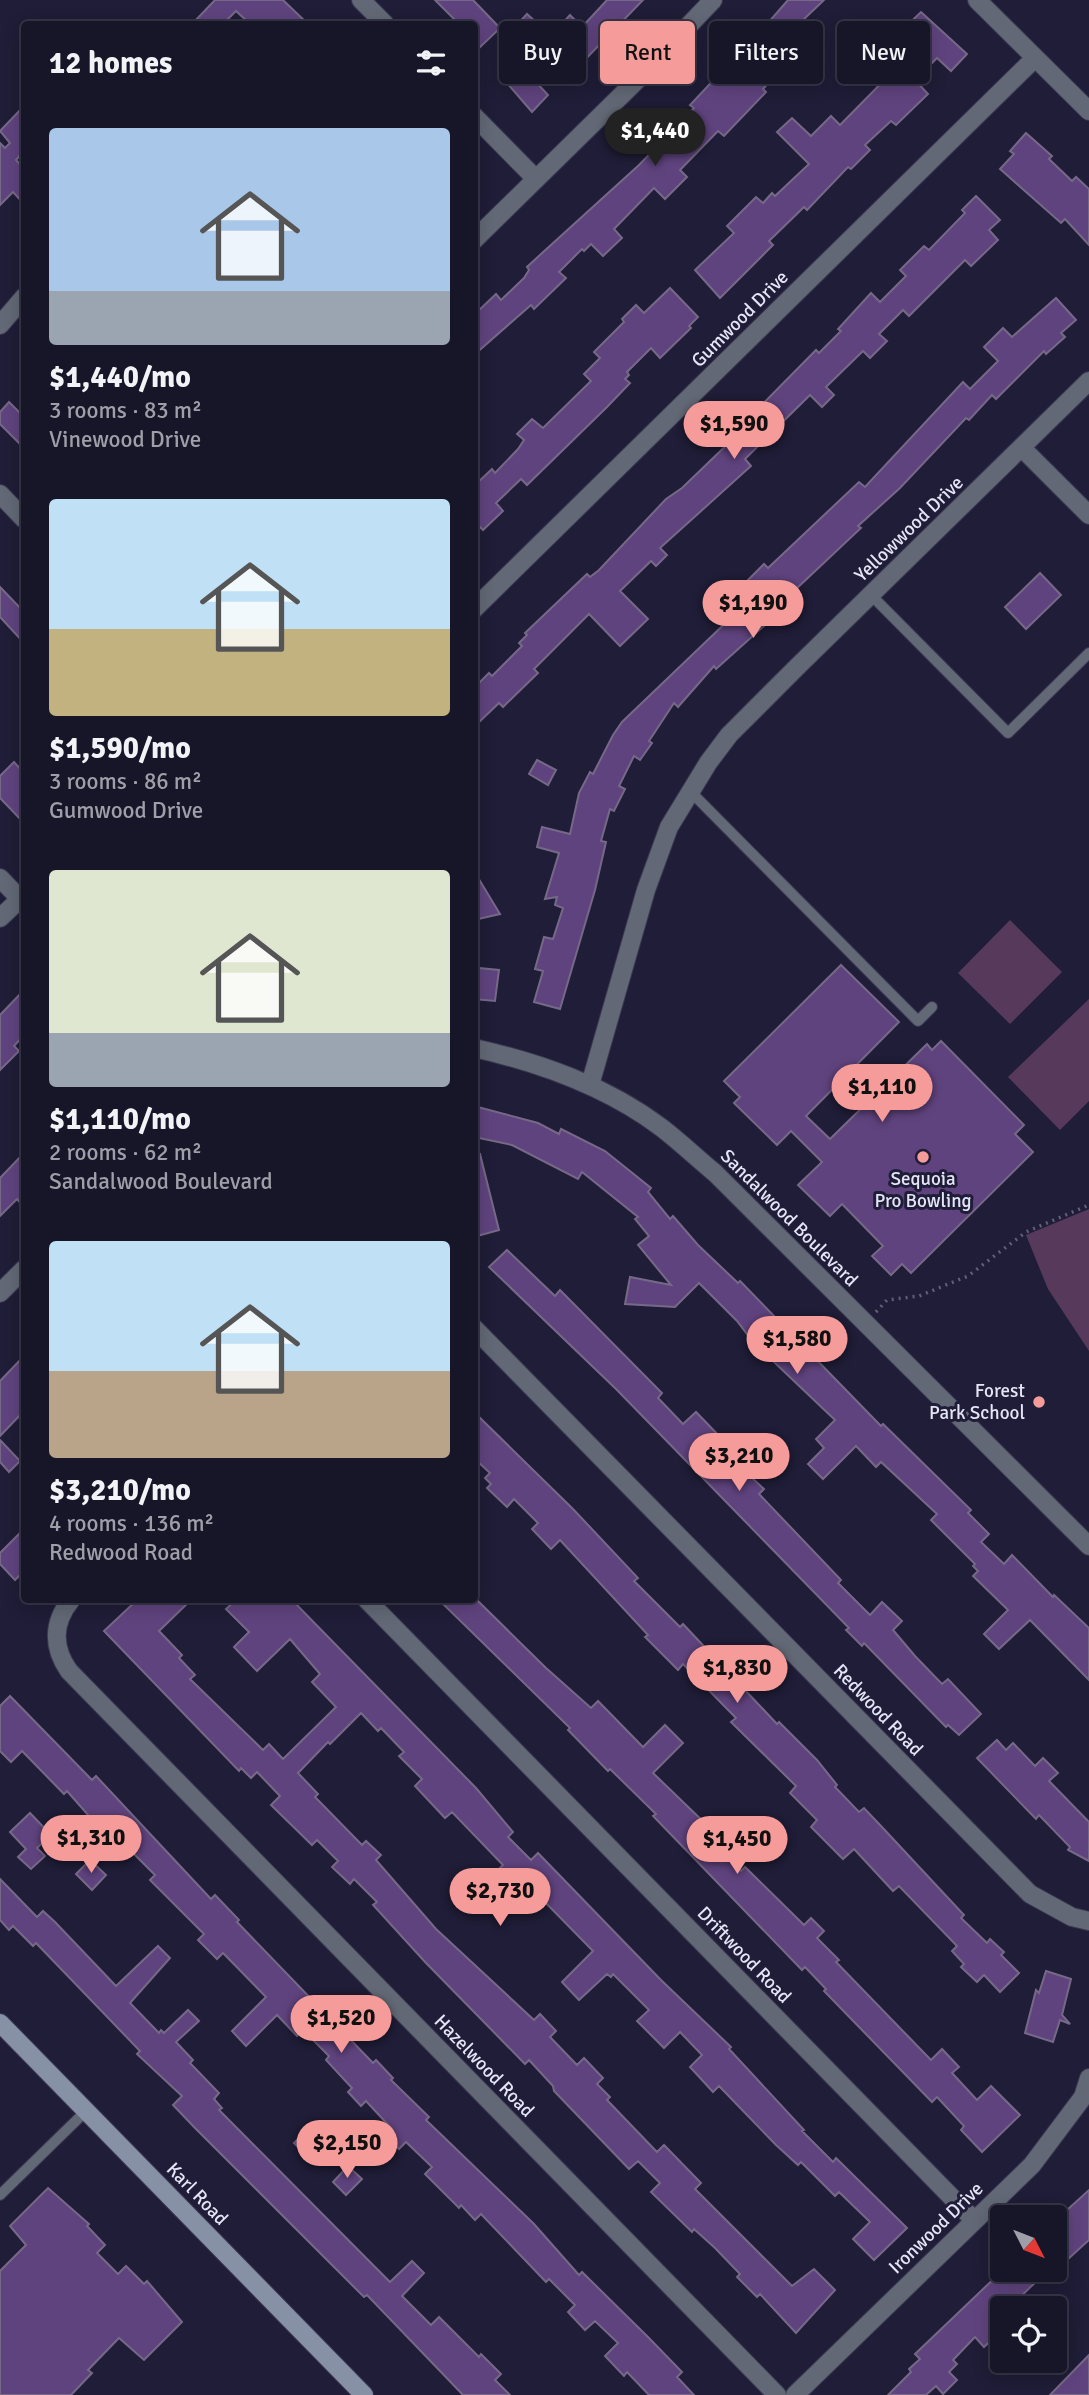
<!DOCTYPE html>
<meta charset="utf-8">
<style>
:root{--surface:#171629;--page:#242335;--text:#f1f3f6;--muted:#9e9fa8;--line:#363546;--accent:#f59b9a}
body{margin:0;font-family:Signika,sans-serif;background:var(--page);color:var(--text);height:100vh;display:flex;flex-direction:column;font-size:26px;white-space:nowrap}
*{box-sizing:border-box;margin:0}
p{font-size:23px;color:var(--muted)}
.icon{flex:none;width:38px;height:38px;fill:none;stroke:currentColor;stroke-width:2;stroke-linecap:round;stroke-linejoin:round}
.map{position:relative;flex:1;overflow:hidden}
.sheet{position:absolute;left:21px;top:21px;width:457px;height:1582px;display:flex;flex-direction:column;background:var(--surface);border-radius:7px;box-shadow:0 4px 18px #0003,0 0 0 2px var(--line)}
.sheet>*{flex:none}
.banner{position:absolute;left:499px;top:21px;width:485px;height:63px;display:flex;gap:14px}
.needle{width:46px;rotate:132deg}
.fabs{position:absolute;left:990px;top:2205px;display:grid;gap:14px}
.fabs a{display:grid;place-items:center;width:77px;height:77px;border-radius:7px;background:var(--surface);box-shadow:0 4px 18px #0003,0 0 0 2px var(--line);font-size:35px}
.price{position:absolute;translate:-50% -60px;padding:0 16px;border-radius:24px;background:var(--accent);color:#111;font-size:23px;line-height:46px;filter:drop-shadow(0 2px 4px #0008)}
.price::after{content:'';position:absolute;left:50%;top:42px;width:21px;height:16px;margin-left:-10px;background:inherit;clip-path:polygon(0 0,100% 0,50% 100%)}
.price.current{background:#222;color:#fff}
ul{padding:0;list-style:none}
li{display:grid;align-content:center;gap:14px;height:371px;padding:0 28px}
li span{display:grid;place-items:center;height:217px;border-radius:7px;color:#555}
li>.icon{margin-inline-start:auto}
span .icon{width:126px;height:126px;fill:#fffc;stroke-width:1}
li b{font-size:30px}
h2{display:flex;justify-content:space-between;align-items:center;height:84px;padding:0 28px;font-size:30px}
.pill{padding:0 24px;border-radius:7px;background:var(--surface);box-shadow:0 4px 18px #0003,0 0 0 2px var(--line);font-size:24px;line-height:63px}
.pill.current{background:var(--accent);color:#111}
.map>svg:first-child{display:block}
.green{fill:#573a5b}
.building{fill:#5f437e;stroke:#766987;stroke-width:2}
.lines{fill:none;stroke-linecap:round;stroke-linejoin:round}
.lane-casing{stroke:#3b3952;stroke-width:12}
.street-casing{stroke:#3b3952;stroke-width:20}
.secondary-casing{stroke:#3b3952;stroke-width:20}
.path{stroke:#616077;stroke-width:3.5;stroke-dasharray:2 5;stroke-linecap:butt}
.lane{stroke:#626875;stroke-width:10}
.street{stroke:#626875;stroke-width:18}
.secondary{stroke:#8791a6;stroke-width:18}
.poi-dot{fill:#f59b9a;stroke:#1f1d37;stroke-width:2.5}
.labels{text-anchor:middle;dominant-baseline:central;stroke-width:6;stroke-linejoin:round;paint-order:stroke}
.street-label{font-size:19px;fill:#e4e5f7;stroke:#1f1d37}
.poi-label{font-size:19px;fill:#e4e5f7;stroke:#1f1d37}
</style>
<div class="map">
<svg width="1089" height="2395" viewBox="0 0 1089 2395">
<rect width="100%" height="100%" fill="#1f1d37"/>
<g class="green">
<path d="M 1010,920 L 1062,972 L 1010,1024 L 958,973 Z"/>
<path d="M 1089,999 L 1089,1101 L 1060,1130 L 1008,1077 Z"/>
<path d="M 1089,1209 L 1089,1351 L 1048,1289 L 1026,1235 Z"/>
</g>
<g class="building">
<path d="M 215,0 L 283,0 L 308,24 L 250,24 L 236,11 L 223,24 L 192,24 Z"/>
<path d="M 435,0 L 473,0 L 500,28 L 474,53 L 474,24 L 459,24 Z"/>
<path d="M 607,0 L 643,0 L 571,74 L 555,60 L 535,81 L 548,95 L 532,112 L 500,75 L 530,46 L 512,30 L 527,14 L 551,36 L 570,15 L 582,27 Z"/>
<path d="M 788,0 L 824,0 L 780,42 L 804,43 L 763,89 L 766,92 L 724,136 L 718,131 L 680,170 L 687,177 L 665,199 L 654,188 L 614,229 L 622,238 L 603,256 L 591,244 L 584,251 L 582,249 L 559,272 L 566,278 L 534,309 L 531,305 L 474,355 L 474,315 L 496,294 L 501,300 L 524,278 L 529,270 L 527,267 L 541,254 L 639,165 L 694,108 L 690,105 L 723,70 L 725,72 Z"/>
<path d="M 921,12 L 967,54 L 951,71 L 937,58 L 915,80 L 928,94 L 896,125 L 891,121 L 865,145 L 870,150 L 851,169 L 848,167 L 807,210 L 804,207 L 769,241 L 773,245 L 720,298 L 695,270 L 734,233 L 727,226 L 756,197 L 763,203 L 772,193 L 775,196 L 809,164 L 777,132 L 792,118 L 811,136 L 831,116 L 840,125 L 910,54 L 907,52 L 914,45 L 900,32 Z"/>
<path d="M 24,106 L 24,156 L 22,153 L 16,160 L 24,169 L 24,204 L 13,192 L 0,205 L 0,143 L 5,148 L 10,143 L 0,131 Z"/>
<path d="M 1026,133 L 1052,156 L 1049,159 L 1072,181 L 1076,177 L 1089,189 L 1089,245 L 1065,219 L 1061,223 L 1000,169 L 1014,154 L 1010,151 Z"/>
<path d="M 976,196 L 1000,220 L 989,230 L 998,240 L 971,266 L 965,260 L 909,316 L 903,310 L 879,334 L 887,341 L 870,358 L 863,351 L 826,387 L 834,395 L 822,407 L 810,395 L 745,459 L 751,466 L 660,548 L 667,555 L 656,566 L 651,561 L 620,591 L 648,619 L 620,646 L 589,614 L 534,669 L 538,673 L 503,707 L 499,703 L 474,727 L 474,688 L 489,673 L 492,676 L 522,646 L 519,643 L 527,635 L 525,633 L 587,574 L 590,577 L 599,570 L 666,499 L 682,488 L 737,435 L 735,432 L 816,350 L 819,353 L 841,331 L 838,329 L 871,293 L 880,302 L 906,276 L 900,270 L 924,246 L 929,250 L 965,213 L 962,210 Z"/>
<path d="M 670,288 L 698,317 L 689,326 L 691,328 L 660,358 L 651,348 L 627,372 L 629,375 L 625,379 L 630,383 L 607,407 L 527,485 L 521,479 L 496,503 L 503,511 L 483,530 L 474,521 L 474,486 L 492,469 L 495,473 L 518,449 L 524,440 L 517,434 L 532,419 L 543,428 L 591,381 L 584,374 L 600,358 L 594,352 L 624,322 L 622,319 L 636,305 L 644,313 Z"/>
<path d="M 1056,298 L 1076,320 L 1061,333 L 1065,337 L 1046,354 L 1044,351 L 996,399 L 992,395 L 969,420 L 966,418 L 900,488 L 858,526 L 861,528 L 778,606 L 781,609 L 765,625 L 716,669 L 714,666 L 678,707 L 674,703 L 649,741 L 652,743 L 640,760 L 634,756 L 619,786 L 625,789 L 614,811 L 610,809 L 601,841 L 606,842 L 595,890 L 560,1009 L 534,1002 L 543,971 L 535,969 L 544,937 L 553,939 L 563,908 L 555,905 L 557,897 L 545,899 L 559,853 L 537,847 L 542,827 L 570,834 L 579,793 L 590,772 L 593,774 L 613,735 L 622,722 L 738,611 L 728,600 L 764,564 L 768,568 L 859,482 L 865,487 L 963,382 L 970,389 L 998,361 L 984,347 L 1003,328 L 1012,337 Z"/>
<path d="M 9,402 L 24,417 L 24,448 L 0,424 L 0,412 Z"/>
<path d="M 1040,573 L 1061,595 L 1026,629 L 1005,607 Z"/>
<path d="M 0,587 L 24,612 L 24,643 L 0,617 Z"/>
<path d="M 537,760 L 556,770 L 548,785 L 529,774 Z"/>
<path d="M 14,762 L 24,773 L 24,823 L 0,798 L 0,776 Z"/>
<path d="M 474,871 L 500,914 L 474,920 Z"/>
<path d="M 841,965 L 899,1022 L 806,1116 L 830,1139 L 927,1044 L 932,1050 L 941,1041 L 1024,1125 L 1015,1134 L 1033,1152 L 911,1273 L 902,1264 L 891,1275 L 872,1256 L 883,1246 L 842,1204 L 830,1216 L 798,1185 L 822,1162 L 791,1131 L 777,1145 L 734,1103 L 740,1097 L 724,1081 Z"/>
<path d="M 479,968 L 499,970 L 495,1001 L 474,999 L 474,969 Z"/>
<path d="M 24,990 L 24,1035 L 14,1046 L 19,1051 L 0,1070 L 0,1015 Z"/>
<path d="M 474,1106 L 538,1123 L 559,1134 L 561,1129 L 605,1151 L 651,1188 L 648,1192 L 670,1219 L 673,1216 L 698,1245 L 738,1283 L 740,1281 L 881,1426 L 883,1424 L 971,1510 L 968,1513 L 989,1534 L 981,1542 L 1004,1564 L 1012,1555 L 1053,1597 L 1054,1595 L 1089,1628 L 1089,1680 L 1030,1620 L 999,1649 L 984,1634 L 1008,1610 L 973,1576 L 978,1571 L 973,1566 L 975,1564 L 931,1520 L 937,1514 L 881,1462 L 876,1467 L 856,1446 L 823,1479 L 808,1464 L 824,1448 L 816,1439 L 835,1420 L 753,1342 L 737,1321 L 699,1283 L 675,1307 L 625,1304 L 630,1277 L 671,1285 L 638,1245 L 649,1236 L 635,1219 L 638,1217 L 582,1172 L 578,1179 L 512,1145 L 474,1137 Z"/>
<path d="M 24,1153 L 24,1207 L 17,1199 L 0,1216 L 0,1178 Z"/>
<path d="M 480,1154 L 499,1230 L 474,1237 L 474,1155 Z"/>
<path d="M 507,1250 L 555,1296 L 560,1290 L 662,1393 L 658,1398 L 683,1424 L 696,1412 L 751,1469 L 747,1473 L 764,1489 L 759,1494 L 841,1580 L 838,1583 L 870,1615 L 882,1602 L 902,1621 L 893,1630 L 915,1656 L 942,1684 L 948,1679 L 981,1714 L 959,1735 L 948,1725 L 946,1727 L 864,1643 L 862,1646 L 846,1630 L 849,1628 L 616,1389 L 489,1267 Z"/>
<path d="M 24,1356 L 24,1411 L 0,1436 L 0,1381 Z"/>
<path d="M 474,1412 L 573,1509 L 638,1578 L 634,1581 L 680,1627 L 683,1624 L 777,1724 L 779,1722 L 817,1760 L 837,1785 L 835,1787 L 859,1812 L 864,1808 L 881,1826 L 964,1915 L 961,1918 L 987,1943 L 990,1939 L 1004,1952 L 1001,1955 L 1019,1973 L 1000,1992 L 984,1975 L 977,1982 L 961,1967 L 964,1964 L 952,1951 L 957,1946 L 899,1886 L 893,1891 L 854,1849 L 843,1859 L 811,1827 L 817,1820 L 790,1793 L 796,1786 L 731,1722 L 736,1718 L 683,1664 L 678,1670 L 645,1637 L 648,1635 L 560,1540 L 551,1549 L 532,1529 L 538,1523 L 514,1499 L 507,1507 L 487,1488 L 491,1484 L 485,1478 L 490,1473 L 474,1458 Z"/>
<path d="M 0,1440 L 20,1461 L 9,1472 L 0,1462 Z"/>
<path d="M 24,1529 L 24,1571 L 15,1580 L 0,1564 L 0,1553 Z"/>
<path d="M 137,1600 L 191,1600 L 159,1631 L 182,1655 L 179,1658 L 195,1675 L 190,1679 L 263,1750 L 269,1744 L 283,1759 L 336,1707 L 312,1682 L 320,1674 L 290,1639 L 257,1671 L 234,1647 L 249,1632 L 226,1609 L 236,1600 L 292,1600 L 476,1788 L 513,1832 L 508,1837 L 531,1860 L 538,1853 L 661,1980 L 731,2047 L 729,2049 L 804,2130 L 802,2131 L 833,2162 L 836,2158 L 907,2228 L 874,2260 L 853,2239 L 870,2222 L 839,2192 L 835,2196 L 801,2162 L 798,2165 L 776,2145 L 719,2086 L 713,2092 L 690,2067 L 702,2055 L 680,2032 L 664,2048 L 637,2021 L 649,2010 L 613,1974 L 611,1977 L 607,1974 L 579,2000 L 562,1982 L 593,1951 L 540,1897 L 524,1907 L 510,1892 L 517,1886 L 500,1868 L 503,1865 L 452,1812 L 445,1818 L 415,1786 L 422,1779 L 399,1756 L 404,1752 L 381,1728 L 378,1731 L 361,1713 L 330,1744 L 328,1742 L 298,1773 L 318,1794 L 315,1797 L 362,1845 L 366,1841 L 381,1855 L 376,1860 L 436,1929 L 534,2020 L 540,2014 L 556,2031 L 550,2037 L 577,2065 L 584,2058 L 603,2078 L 597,2084 L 610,2097 L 607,2100 L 657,2152 L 664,2145 L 701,2183 L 695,2189 L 792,2286 L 814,2269 L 835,2290 L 796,2333 L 760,2294 L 757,2297 L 737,2277 L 740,2274 L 715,2248 L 694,2229 L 692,2232 L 651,2192 L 660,2183 L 638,2161 L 629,2169 L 554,2091 L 553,2086 L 529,2060 L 525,2064 L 426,1963 L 373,1905 L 377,1902 L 354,1879 L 350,1884 L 332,1867 L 338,1861 L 317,1840 L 312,1845 L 271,1805 L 280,1796 L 257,1772 L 251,1778 L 241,1768 L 239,1771 L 104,1631 Z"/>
<path d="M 439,1600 L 477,1600 L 546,1668 L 591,1708 L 598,1701 L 643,1747 L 665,1725 L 683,1743 L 653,1773 L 709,1827 L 703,1833 L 741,1871 L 745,1867 L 804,1925 L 811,1918 L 824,1931 L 817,1938 L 839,1960 L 836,1962 L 931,2060 L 942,2049 L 959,2067 L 952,2073 L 977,2100 L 991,2086 L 1020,2115 L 982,2152 L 961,2130 L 964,2126 L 937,2097 L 932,2102 L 824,1991 L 826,1989 L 805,1967 L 802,1970 L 653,1816 L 656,1814 L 610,1769 L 608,1771 L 568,1730 L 570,1728 Z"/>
<path d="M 10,1696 L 92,1780 L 96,1776 L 211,1899 L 215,1895 L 239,1920 L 237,1922 L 373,2063 L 376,2060 L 393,2078 L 391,2080 L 429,2117 L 426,2120 L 534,2224 L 579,2275 L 582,2272 L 647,2336 L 682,2372 L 677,2377 L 694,2395 L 649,2395 L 627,2372 L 624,2376 L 605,2356 L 618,2343 L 595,2321 L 585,2330 L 568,2312 L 575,2305 L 549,2279 L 546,2282 L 481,2214 L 475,2220 L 461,2205 L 459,2208 L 425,2174 L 432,2167 L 406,2142 L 399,2149 L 386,2135 L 392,2129 L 366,2101 L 361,2106 L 348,2092 L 352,2088 L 326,2060 L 329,2056 L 303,2030 L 297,2036 L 277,2015 L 246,2046 L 232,2031 L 266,1997 L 223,1953 L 217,1959 L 198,1940 L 204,1934 L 150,1880 L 155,1875 L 131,1851 L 125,1857 L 67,1791 L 64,1794 L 22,1751 L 11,1762 L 0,1751 L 0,1706 Z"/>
<path d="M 997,1740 L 1006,1750 L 1013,1743 L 1035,1766 L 1043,1758 L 1058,1773 L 1049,1781 L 1089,1822 L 1089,1861 L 1068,1850 L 1070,1847 L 1039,1815 L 1036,1819 L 977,1758 Z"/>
<path d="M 30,1813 L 51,1835 L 37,1848 L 45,1856 L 31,1869 L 18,1857 L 26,1849 L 10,1832 Z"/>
<path d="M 90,1860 L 106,1875 L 92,1890 L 76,1874 Z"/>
<path d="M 0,1879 L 37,1917 L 43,1911 L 55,1922 L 116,1986 L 158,1946 L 170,1958 L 130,2003 L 159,2033 L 161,2030 L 164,2033 L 188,2010 L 199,2021 L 176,2042 L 193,2060 L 190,2063 L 219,2093 L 214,2099 L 222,2108 L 219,2110 L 390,2282 L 412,2261 L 424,2273 L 402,2296 L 431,2325 L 439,2317 L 479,2357 L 481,2354 L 501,2374 L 495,2380 L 510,2395 L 463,2395 L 367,2295 L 364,2297 L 195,2128 L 173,2105 L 182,2096 L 137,2054 L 140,2051 L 36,1943 L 33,1946 L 13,1926 L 9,1930 L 0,1920 Z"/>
<path d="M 1046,1971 L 1071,1979 L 1062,2015 L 1070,2024 L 1060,2020 L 1053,2042 L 1025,2033 L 1036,1990 L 1039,1993 Z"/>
<path d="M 310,2127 L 326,2144 L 310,2159 L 294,2143 Z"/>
<path d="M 348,2166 L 362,2179 L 346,2195 L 333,2182 Z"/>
<path d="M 48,2188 L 89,2224 L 87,2226 L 105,2245 L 97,2253 L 118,2274 L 126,2266 L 144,2284 L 147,2281 L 182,2322 L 144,2360 L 119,2338 L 88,2370 L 92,2373 L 71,2395 L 0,2395 L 0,2271 L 26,2245 L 10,2226 Z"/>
<path d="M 1089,2190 L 1089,2240 L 1055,2271 L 1055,2221 Z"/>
<path d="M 1003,2270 L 1048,2270 L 1009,2308 L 1003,2308 L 1003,2329 L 984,2347 L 975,2337 L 953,2360 L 957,2364 L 949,2372 L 957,2380 L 943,2394 L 936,2386 L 926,2395 L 888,2395 L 911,2372 L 909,2369 L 920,2359 L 915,2354 Z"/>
<path d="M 1089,2355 L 1089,2395 L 1050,2395 Z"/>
</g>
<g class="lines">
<g class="lane-casing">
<g id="lane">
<path d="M 871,595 L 1008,733 L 1089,653"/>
<path d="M 690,791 L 918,1021 L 932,1007"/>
<path d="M 0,2195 L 86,2111"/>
</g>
</g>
<g class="street-casing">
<g id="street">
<path d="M 361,0 L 385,24"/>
<path d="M 977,0 L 1089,111"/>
<path d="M 474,116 L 536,179"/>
<path d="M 474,240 L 634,83 L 713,0"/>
<path d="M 0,325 L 24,297"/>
<path d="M 1022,448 L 1089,515"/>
<path d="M 0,494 L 24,519"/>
<path d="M 474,609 L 1035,58"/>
<path d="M 0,878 L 24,903"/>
<path d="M 0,918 L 20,899"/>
<path d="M 474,1048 C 541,1063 606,1086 662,1128 C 680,1142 697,1158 715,1173 L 1089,1546"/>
<path d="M 590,1085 L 646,890 L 669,827 L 708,763 L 729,735 L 797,667 L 1089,381"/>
<path d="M 0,1293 L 24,1269"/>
<path d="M 474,1328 L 1030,1894 L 1072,1917 L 1089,1921"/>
<path d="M 71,1600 C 53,1622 52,1647 69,1671 L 777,2395"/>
<path d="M 367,1600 L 974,2220"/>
<path d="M 795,2395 L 1032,2165 L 1083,2097 L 1089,2078"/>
</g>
</g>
<g class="secondary-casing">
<path id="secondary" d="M 0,2023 L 364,2395"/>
</g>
<path class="path" d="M 876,1312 L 887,1300 L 919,1296 L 968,1276 L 1026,1232 L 1089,1205"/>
<use href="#lane" class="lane"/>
<use href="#street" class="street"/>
<use href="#secondary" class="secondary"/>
</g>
<g class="poi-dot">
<circle cx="923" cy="1157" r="7"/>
<circle cx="1039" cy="1402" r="7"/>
</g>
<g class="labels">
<g class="street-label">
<text transform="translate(740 319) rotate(-45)">Gumwood Drive</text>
<text transform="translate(909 529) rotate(-44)">Yellowwood Drive</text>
<text transform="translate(789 1218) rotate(45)">Sandalwood Boulevard</text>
<text transform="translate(878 1710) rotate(46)">Redwood Road</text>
<text transform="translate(744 1955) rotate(46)">Driftwood Road</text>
<text transform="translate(484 2066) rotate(46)">Hazelwood Road</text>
<text transform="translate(197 2194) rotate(46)">Karl Road</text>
<text transform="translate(936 2228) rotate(-44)">Ironwood Drive</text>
</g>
<g class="poi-label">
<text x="923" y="1179">Sequoia<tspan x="923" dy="22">Pro Bowling</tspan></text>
<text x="1025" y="1391" text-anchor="end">Forest<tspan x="1025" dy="22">Park School</tspan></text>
</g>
</g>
</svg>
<div class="fabs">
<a><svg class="needle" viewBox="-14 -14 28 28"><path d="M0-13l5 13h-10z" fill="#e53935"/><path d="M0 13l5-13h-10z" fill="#9e9fa8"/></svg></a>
<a><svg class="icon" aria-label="locate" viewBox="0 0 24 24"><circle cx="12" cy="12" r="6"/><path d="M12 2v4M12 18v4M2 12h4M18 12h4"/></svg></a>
</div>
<b class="price current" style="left:655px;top:168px">$1,440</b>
<b class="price" style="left:734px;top:461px">$1,590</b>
<b class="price" style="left:753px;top:640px">$1,190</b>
<b class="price" style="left:882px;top:1124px">$1,110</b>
<b class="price" style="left:797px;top:1376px">$1,580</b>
<b class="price" style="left:739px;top:1493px">$3,210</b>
<b class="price" style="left:737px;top:1705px">$1,830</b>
<b class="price" style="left:91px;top:1875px">$1,310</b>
<b class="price" style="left:737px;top:1876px">$1,450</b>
<b class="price" style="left:500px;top:1928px">$2,730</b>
<b class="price" style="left:341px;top:2055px">$1,520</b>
<b class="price" style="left:347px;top:2180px">$2,150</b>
<div class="banner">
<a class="pill">Buy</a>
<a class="pill current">Rent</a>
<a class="pill">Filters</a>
<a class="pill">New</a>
</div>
<section class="sheet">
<h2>12 homes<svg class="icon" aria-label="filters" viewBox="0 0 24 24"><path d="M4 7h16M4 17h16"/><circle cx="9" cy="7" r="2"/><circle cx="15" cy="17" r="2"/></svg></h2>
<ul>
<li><span style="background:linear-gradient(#a9c7e8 75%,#9aa5b1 0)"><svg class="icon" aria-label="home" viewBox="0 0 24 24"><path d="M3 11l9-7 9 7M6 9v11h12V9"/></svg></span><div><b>$1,440/mo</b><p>3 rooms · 83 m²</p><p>Vinewood Drive</p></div></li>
<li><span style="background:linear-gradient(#bfe0f5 60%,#c2b280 0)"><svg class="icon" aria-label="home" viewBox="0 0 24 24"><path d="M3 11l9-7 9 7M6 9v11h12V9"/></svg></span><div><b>$1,590/mo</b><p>3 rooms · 86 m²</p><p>Gumwood Drive</p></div></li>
<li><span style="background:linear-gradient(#dfe7d0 75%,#9aa5b1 0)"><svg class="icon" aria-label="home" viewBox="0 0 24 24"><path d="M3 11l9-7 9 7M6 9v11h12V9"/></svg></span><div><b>$1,110/mo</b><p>2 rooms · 62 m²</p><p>Sandalwood Boulevard</p></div></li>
<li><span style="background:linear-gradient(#bfe0f5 60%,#b9a48a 0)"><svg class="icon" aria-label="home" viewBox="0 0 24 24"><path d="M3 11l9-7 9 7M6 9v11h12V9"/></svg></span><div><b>$3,210/mo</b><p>4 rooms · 136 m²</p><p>Redwood Road</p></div></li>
</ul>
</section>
</div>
